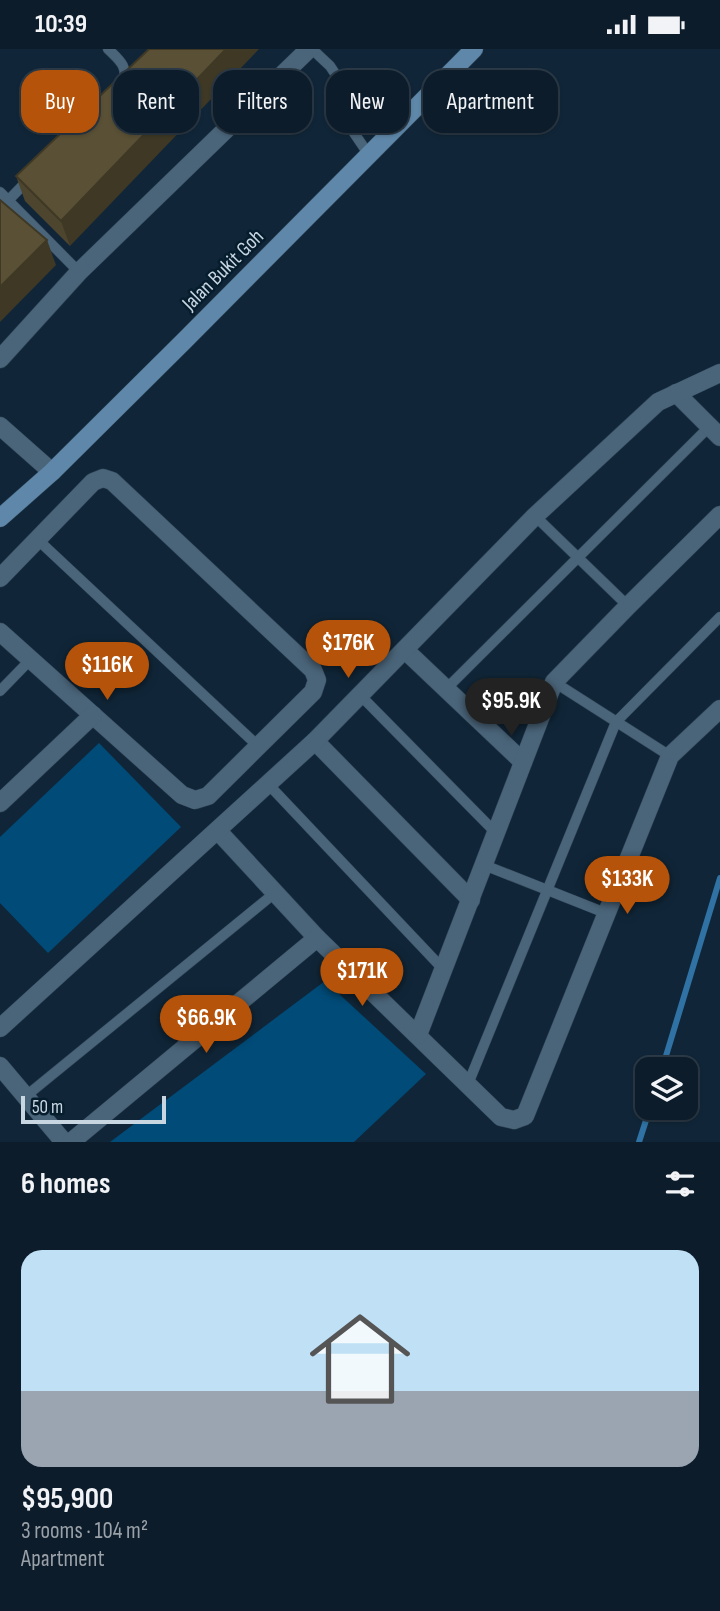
<!DOCTYPE html>
<meta charset="utf-8">
<style>
:root{--surface:#0c1c2a;--page:#1a2936;--text:#f1f3f6;--muted:#9aa1a8;--line:#2c3a47;--accent:#b45309}
body{margin:0;font-family:"Sofia Sans Condensed",sans-serif;background:var(--page);color:var(--text);height:100vh;display:flex;flex-direction:column;font-size:26px;white-space:nowrap}
*{box-sizing:border-box;margin:0}
p{font-size:23px;color:var(--muted)}
.icon{flex:none;width:38px;height:38px;fill:none;stroke:currentColor;stroke-width:2;stroke-linecap:round;stroke-linejoin:round}
.map{position:relative;height:1093px;overflow:hidden}
.drawer{display:flex;flex-direction:column;background:var(--surface);flex:1}
.drawer>*{flex:none}
.hud{position:absolute;left:21px;top:21px;width:679px;height:63px;display:flex;gap:14px}
.tools{position:absolute;left:635px;top:1008px;display:grid;gap:14px}
.tools a{display:grid;place-items:center;width:63px;height:63px;border-radius:14px;background:var(--surface);box-shadow:0 2px 5px #0004,0 0 0 2px var(--line);font-size:35px}
.scale{position:absolute;left:21px;bottom:18px;width:145px;box-sizing:border-box;padding-left:7px;border:4px solid #c8d6e2;border-top:0;font-size:19px;line-height:24px;white-space:nowrap;color:#c8d6e2;-webkit-text-stroke:5px #061d2e;paint-order:stroke}
.price{position:absolute;translate:-50% -60px;padding:0 16px;border-radius:24px;background:var(--accent);color:#fff;font-size:23px;line-height:46px;filter:drop-shadow(0 2px 4px #0008)}
.price::after{content:'';position:absolute;left:50%;top:42px;width:21px;height:16px;margin-left:-10px;background:inherit;clip-path:polygon(0 0,100% 0,50% 100%)}
.price.on{background:#222;color:#fff}
ul{padding:0;list-style:none}
li{display:grid;align-content:center;gap:14px;height:371px;padding:0 21px}
li span{display:grid;place-items:center;height:217px;border-radius:21px;color:#555}
li>.icon{margin-inline-start:auto}
span .icon{width:126px;height:126px;fill:#fffc;stroke-width:1}
li b{font-size:30px}
h2{display:flex;justify-content:space-between;align-items:center;height:84px;padding:0 21px;font-size:30px}
.pill{padding:0 24px;border-radius:21px;background:var(--surface);box-shadow:0 2px 5px #0004,0 0 0 2px var(--line);font-size:24px;line-height:63px}
.pill.on{background:var(--accent);color:#fff}
.status{display:flex;justify-content:space-between;align-items:center;height:49px;padding:0 35px;background:var(--surface);direction:ltr}
.status svg{height:19px;fill:currentColor}
.map>svg:first-child{display:block}
.green{fill:#004b78}
.lines{fill:none;stroke-linecap:round;stroke-linejoin:round}
.stream{stroke:#2f72a3;stroke-width:6}
.service-casing{stroke:#2d4253;stroke-width:11}
.minor-casing{stroke:#2d4253;stroke-width:19}
.secondary-casing{stroke:#2d4253;stroke-width:19}
.service{stroke:#4a6479;stroke-width:10}
.minor{stroke:#4a6479;stroke-width:18}
.secondary{stroke:#5e87a9;stroke-width:18}
.wall{fill:#4d452e}
.shaded-wall{fill:#3e3825}
.building{fill:#595035;stroke:#3e3825;stroke-width:2}
.labels{text-anchor:middle;dominant-baseline:central;stroke-width:5;stroke-linejoin:round;paint-order:stroke}
.street-label{font-size:21px;fill:#c8d6e2;stroke:#061d2e}
</style>
<div class="status"><b>10:39</b><svg viewBox="0 0 49 12"><path d="M0 12V9h3v3zM5 12V6h3v6zM10 12V3h3v9zM15 12V0h3v12zM26 1h20v11H26zM47 4h2v5h-2z"/></svg></div>
<div class="map">
<svg width="720" height="1093" viewBox="0 0 720 1093">
<rect width="100%" height="100%" fill="#102638"/>
<g class="green">
<path d="M 99,694 L 181,778 L 48,904 L 0,854 L 0,788 Z"/>
<path d="M 325,932 L 426,1025 L 354,1093 L 110,1093 Z"/>
</g>
<g class="lines">
<g class="stream">
<path d="M 662,1020 L 720,829"/>
<path d="M 639,1093 L 650,1059"/>
</g>
<g class="service-casing">
<g id="service">
<path d="M 108,0 C 118,10 130,18 122,34"/>
<path d="M 312,0 L 330,17 L 338,29 L 344,63 L 350,78 L 369,106"/>
<path d="M 0,143 L 79,223"/>
<path d="M 0,160 L 29,130"/>
<path d="M 535,467 L 628,557"/>
<path d="M 37,490 L 258,697"/>
<path d="M 554,633 L 670,707"/>
<path d="M 445,641 L 710,377"/>
<path d="M 0,642 L 31,610"/>
<path d="M 360,646 L 495,783"/>
<path d="M 268,735 L 443,920"/>
<path d="M 484,816 L 608,865"/>
<path d="M 468,1035 L 616,673 L 720,568"/>
<path d="M 26,1047 L 276,843"/>
</g>
</g>
<g class="minor-casing">
<g id="minor">
<path d="M 0,310 L 79,223 L 309,0"/>
<path d="M 676,344 L 720,388"/>
<path d="M 0,377 L 52,423"/>
<path d="M 0,529 L 93,433 L 103,429 L 112,432 L 313,621 L 317,631 L 313,643 L 208,747 L 195,751 L 182,746 L 0,583"/>
<path d="M 405,601 L 523,713"/>
<path d="M 315,692 L 471,851"/>
<path d="M 0,754 L 93,666"/>
<path d="M 218,782 L 317,889 L 501,1068 L 514,1071 L 525,1067 L 670,707 L 720,660"/>
<path d="M 0,979 L 315,692 L 535,467 L 658,353 L 720,324"/>
<path d="M 418,986 L 554,633 L 628,557 L 720,466"/>
<path d="M 0,1017 L 64,1093"/>
<path d="M 71,1093 L 317,889"/>
</g>
</g>
<g class="secondary-casing">
<path id="secondary" d="M 0,469 L 52,423 L 184,292 L 474,0"/>
</g>
<use href="#service" class="service"/>
<use href="#minor" class="minor"/>
<use href="#secondary" class="secondary"/>
</g>
<path class="wall" d="M 149,0 L 70,197 L 25,152 L 16,127 Z"/>
<g class="shaded-wall">
<path d="M 226,0 L 259,0 L 70,197 L 61,172 Z"/>
<path d="M 47,191 L 56,216 L 0,273 L 0,238 Z"/>
</g>
<g class="building">
<path d="M 149,0 L 226,0 L 61,172 L 16,127 Z"/>
<path d="M 0,151 L 47,191 L 0,238 Z"/>
</g>
<g class="labels">
<g class="street-label">
<text transform="translate(223 221) rotate(-45)">Jalan Bukit Goh</text>
</g>
</g>
</svg>
<div class="tools">
<a><svg class="icon" aria-label="layers" viewBox="0 0 24 24"><path d="M12 4l9 5-9 5-9-5zM3 14l9 5 9-5"/></svg></a>
</div>
<div class="scale">50 m</div>
<b class="price" style="left:348px;top:631px">$176K</b>
<b class="price" style="left:107px;top:653px">$116K</b>
<b class="price on" style="left:511px;top:689px">$95.9K</b>
<b class="price" style="left:627px;top:867px">$133K</b>
<b class="price" style="left:362px;top:959px">$171K</b>
<b class="price" style="left:206px;top:1006px">$66.9K</b>
<div class="hud">
<a class="pill on">Buy</a>
<a class="pill">Rent</a>
<a class="pill">Filters</a>
<a class="pill">New</a>
<a class="pill">Apartment</a>
</div>
</div>
<section class="drawer">
<h2>6 homes<svg class="icon" aria-label="filters" viewBox="0 0 24 24"><path d="M4 7h16M4 17h16"/><circle cx="9" cy="7" r="2"/><circle cx="15" cy="17" r="2"/></svg></h2>
<ul>
<li><span style="background:linear-gradient(#bfe0f5 65%,#9aa5b1 0)"><svg class="icon" aria-label="home" viewBox="0 0 24 24"><path d="M3 11l9-7 9 7M6 9v11h12V9"/></svg></span><div><b>$95,900</b><p>3 rooms · 104 m²</p><p>Apartment</p></div></li>
</ul>
</section>
